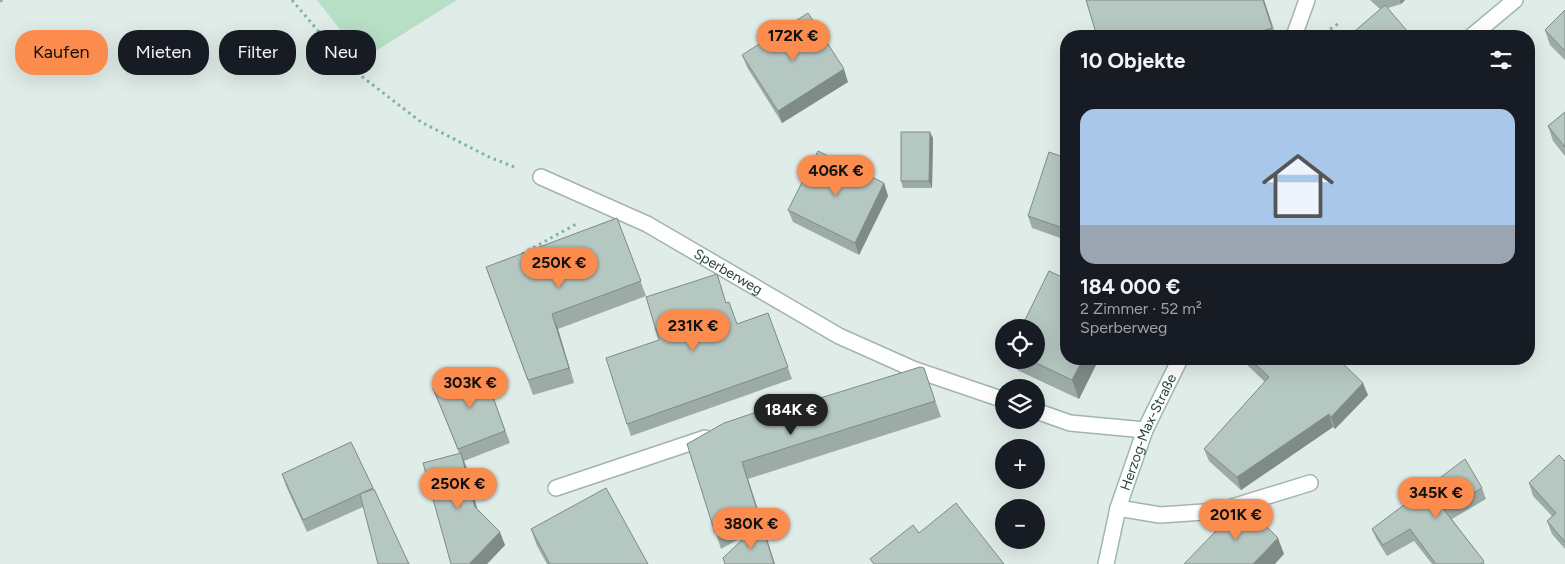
<!DOCTYPE html>
<html lang="de">
<meta charset="utf-8">
<style>
:root{--surface:#171b24;--page:#20242c;--text:#f1f3f6;--muted:#9ea1a6;--accent:#fc8b4e}
body{margin:0;font-family:Figtree,sans-serif;background:var(--page);color:var(--text);height:100vh;display:flex;flex-direction:column;font-size:19px;white-space:nowrap}
*{box-sizing:border-box;margin:0}
p{font-size:16px;color:var(--muted)}
.icon{flex:none;width:28px;height:28px;fill:none;stroke:currentColor;stroke-width:2;stroke-linecap:round;stroke-linejoin:round}
.map{position:relative;flex:1;overflow:hidden}
.panel{position:absolute;left:1060px;top:30px;width:475px;height:335px;display:flex;flex-direction:column;background:var(--surface);border-radius:20px;box-shadow:0 5px 20px #0002}
.panel>*{flex:none}
.guide{position:absolute;left:15px;top:30px;width:475px;height:45px;display:flex;gap:10px}
.controls{position:absolute;left:995px;top:319px;display:grid;gap:10px}
.controls a{display:grid;place-items:center;width:50px;height:50px;border-radius:50%;background:var(--surface);box-shadow:0 5px 20px #0002;font-size:25px}
.price{position:absolute;translate:-50% -42px;padding:0 11px;border-radius:18px;background:var(--accent);color:#111;font-size:16px;line-height:32px;filter:drop-shadow(0 1px 2px #0008)}
.price::after{content:'';position:absolute;left:50%;top:30px;width:15px;height:11px;margin-left:-8px;background:inherit;clip-path:polygon(0 0,100% 0,50% 100%)}
.price.active{background:#222;color:#fff}
ul{padding:0;list-style:none}
li{display:grid;align-content:center;gap:10px;height:265px;padding:0 20px}
li span{display:grid;place-items:center;height:155px;border-radius:15px;color:#555}
li>.icon{margin-inline-start:auto}
span .icon{width:90px;height:90px;fill:#fffc;stroke-width:1}
li b{font-size:21px}
h2{display:flex;justify-content:space-between;align-items:center;height:60px;padding:0 20px;font-size:21px}
.chip{padding:0 18px;border-radius:20px;background:var(--surface);box-shadow:0 5px 20px #0002;font-size:18px;line-height:45px}
.chip.active{background:var(--accent);color:#111}
.map>svg:first-child{display:block}
.green{fill:#b7dfc6}
.lines{fill:none;stroke-linecap:round;stroke-linejoin:round}
.street-casing{stroke:#a2b4b0;stroke-width:18}
.secondary-casing{stroke:#9db8b2;stroke-width:18}
.path{stroke:#7eb2a7;stroke-width:3;stroke-dasharray:2.5 4;stroke-linecap:butt}
.street{stroke:#fff;stroke-width:15}
.secondary{stroke:#fff;stroke-width:15}
.wall{fill:#9caba6}
.shaded-wall{fill:#7f8b87}
.building{fill:#b5c7c1;stroke:#7f8b87}
.labels{text-anchor:middle;dominant-baseline:central;stroke-width:4.5;stroke-linejoin:round;paint-order:stroke}
.street-label{font-size:14px;fill:#1f3d38;stroke:#f0f8f5}
</style>
<div class="map">
<svg width="1565" height="564" viewBox="0 0 1565 564">
<rect width="100%" height="100%" fill="#e0ece8"/>
<path class="green" d="M 317,0 L 457,0 L 363,59 Z"/>
<g class="lines">
<g class="street-casing">
<g id="street">
<path d="M 1294,36 L 1307,0"/>
<path id="s1" d="M 541,177 L 647,224 L 839,336 L 913,369 L 1004,400"/>
<path d="M 1036,411 L 1070,423 L 1145,430"/>
<path d="M 556,488 L 705,438"/>
<path d="M 1118,508 L 1160,515 L 1219,511 L 1310,483"/>
</g>
</g>
<g class="secondary-casing">
<g id="secondary">
<path d="M 1472,36 L 1515,0"/>
<path id="s2" d="M 1106,564 L 1118,508 L 1145,430 L 1180,359"/>
</g>
</g>
<g class="path">
<path d="M 292,0 L 347,65 L 421,122 L 489,157 L 517,168"/>
<path d="M 0,1 L 3,0"/>
<path d="M 1325,33 L 1339,23"/>
<path d="M 522,254 L 578,223"/>
</g>
<use href="#street" class="street"/>
<use href="#secondary" class="secondary"/>
</g>
<g class="wall">
<path d="M 1086,0 L 1264,0 L 1276,36 L 1097,36 Z"/>
<path d="M 1370,0 L 1405,0 L 1401,4 L 1388,8 L 1380,9 Z"/>
<path d="M 1565,10 L 1565,60 L 1550,45 L 1545,30 Z"/>
<path d="M 742,55 L 848,82 L 782,123 L 747,67 Z"/>
<path d="M 1565,112 L 1565,156 L 1553,141 L 1548,126 Z"/>
<path d="M 933,138 L 932,188 L 903,188 L 901,181 Z"/>
<path d="M 1066,158 L 1066,240 L 1032,228 L 1028,216 Z"/>
<path d="M 884,183 L 888,196 L 859,255 L 793,222 L 788,210 Z"/>
<path d="M 617,218 L 646,296 L 558,329 L 574,383 L 533,395 L 486,267 Z"/>
<path d="M 717,274 L 726,303 L 737,324 L 768,313 L 792,379 L 631,436 L 627,424 L 659,340 Z"/>
<path d="M 1066,359 L 1099,359 L 1079,399 L 1017,370 L 1014,360 Z"/>
<path d="M 1241,359 L 1338,359 L 1368,395 L 1335,429 L 1333,427 L 1241,490 L 1209,461 L 1204,449 L 1265,382 Z"/>
<path d="M 924,368 L 941,417 L 748,479 L 767,539 L 748,534 L 721,549 L 687,444 L 801,404 Z"/>
<path d="M 483,369 L 510,443 L 464,461 L 477,508 L 505,545 L 487,564 L 459,453 L 433,388 Z"/>
<path d="M 351,442 L 373,489 L 363,507 L 307,532 L 286,486 L 282,474 Z"/>
<path d="M 1565,461 L 1565,549 L 1552,534 L 1547,521 L 1552,516 L 1533,496 L 1529,483 Z"/>
<path d="M 1482,488 L 1486,499 L 1452,519 L 1485,564 L 1432,564 L 1414,541 L 1387,556 L 1377,540 L 1372,529 Z"/>
<path d="M 531,529 L 648,564 L 547,564 L 537,546 Z"/>
</g>
<g class="shaded-wall">
<path d="M 1263,0 L 1264,0 L 1276,36 Z"/>
<path d="M 1400,0 L 1405,0 L 1401,4 Z"/>
<path d="M 1408,32 L 1410,36 L 1403,36 Z"/>
<path d="M 844,69 L 848,82 L 782,123 L 778,111 Z"/>
<path d="M 930,132 L 933,138 L 932,188 L 929,181 Z"/>
<path d="M 884,183 L 888,196 L 859,255 L 855,243 Z"/>
<path d="M 552,314 L 558,329 L 574,383 L 569,368 Z"/>
<path d="M 1083,359 L 1099,359 L 1079,399 L 1072,380 Z"/>
<path d="M 1363,383 L 1368,395 L 1335,429 L 1331,417 Z"/>
<path d="M 1329,414 L 1333,427 L 1241,490 L 1237,477 Z"/>
<path d="M 461,453 L 466,466 L 480,520 L 475,507 Z"/>
<path d="M 742,462 L 748,479 L 763,526 L 757,510 Z"/>
<path d="M 761,522 L 767,539 L 775,564 L 774,564 Z"/>
<path d="M 500,532 L 505,545 L 487,564 L 470,564 L 470,563 Z"/>
<path d="M 1278,538 L 1284,554 L 1275,564 L 1253,564 Z"/>
</g>
<g class="building">
<path d="M 1086,0 L 1263,0 L 1272,28 L 1246,36 L 1097,36 Z"/>
<path d="M 1385,5 L 1408,32 L 1403,36 L 1349,36 Z"/>
<path d="M 1565,10 L 1565,51 L 1545,30 Z"/>
<path d="M 808,13 L 844,69 L 778,111 L 742,55 Z"/>
<path d="M 1565,112 L 1565,147 L 1548,126 Z"/>
<path d="M 901,132 L 930,132 L 929,181 L 901,181 Z"/>
<path d="M 818,151 L 884,183 L 855,243 L 788,210 Z"/>
<path d="M 1049,152 L 1066,158 L 1066,229 L 1028,216 Z"/>
<path d="M 617,218 L 641,281 L 552,314 L 569,368 L 528,380 L 486,267 Z"/>
<path d="M 1049,271 L 1066,279 L 1066,359 L 1083,359 L 1072,380 L 1030,360 L 1036,360 L 1036,328 L 1021,328 Z"/>
<path d="M 717,274 L 726,303 L 729,302 L 737,324 L 768,313 L 788,367 L 627,424 L 606,358 L 659,340 L 646,297 Z"/>
<path d="M 1250,359 L 1338,359 L 1363,383 L 1331,417 L 1329,414 L 1237,477 L 1204,449 L 1269,377 Z"/>
<path d="M 920,367 L 924,368 L 935,401 L 742,462 L 757,510 L 715,533 L 687,444 L 724,423 L 799,398 L 801,404 Z"/>
<path d="M 483,369 L 505,431 L 458,449 L 433,388 Z"/>
<path d="M 351,442 L 373,488 L 303,520 L 282,474 Z"/>
<path d="M 461,453 L 475,507 L 500,532 L 470,563 L 471,564 L 451,564 L 423,463 Z"/>
<path d="M 1559,455 L 1565,461 L 1565,542 L 1547,521 L 1556,513 L 1529,483 Z"/>
<path d="M 1465,459 L 1482,488 L 1444,510 L 1484,561 L 1481,564 L 1436,564 L 1410,529 L 1383,545 L 1372,529 Z"/>
<path d="M 606,488 L 648,564 L 550,564 L 531,529 Z"/>
<path d="M 374,489 L 409,564 L 378,564 L 360,494 Z"/>
<path d="M 956,503 L 1004,564 L 874,564 L 870,559 L 913,525 L 919,533 Z"/>
<path d="M 1243,503 L 1278,538 L 1253,564 L 1184,564 Z"/>
<path d="M 761,522 L 774,564 L 725,564 L 723,558 Z"/>
</g>
<g class="labels">
<g class="street-label">
<text stroke="none"><textPath href="#s1" startOffset="210">Sperberweg</textPath></text>
<text stroke="none"><textPath href="#s2" startOffset="139">Herzog-Max-Straße</textPath></text>
</g>
</g>
</svg>
<div class="controls">
<a><svg class="icon" aria-label="locate" viewBox="0 0 24 24"><circle cx="12" cy="12" r="6"/><path d="M12 2v4M12 18v4M2 12h4M18 12h4"/></svg></a>
<a><svg class="icon" aria-label="layers" viewBox="0 0 24 24"><path d="M12 4l9 5-9 5-9-5zM3 14l9 5 9-5"/></svg></a>
<a>+</a>
<a>−</a>
</div>
<b class="price" style="left:793px;top:62px">172K €</b>
<b class="price" style="left:836px;top:197px">406K €</b>
<b class="price" style="left:559px;top:289px">250K €</b>
<b class="price" style="left:693px;top:352px">231K €</b>
<b class="price" style="left:470px;top:409px">303K €</b>
<b class="price active" style="left:791px;top:436px">184K €</b>
<b class="price" style="left:458px;top:510px">250K €</b>
<b class="price" style="left:1436px;top:519px">345K €</b>
<b class="price" style="left:1236px;top:541px">201K €</b>
<b class="price" style="left:751px;top:550px">380K €</b>
<div class="guide">
<a class="chip active">Kaufen</a>
<a class="chip">Mieten</a>
<a class="chip">Filter</a>
<a class="chip">Neu</a>
</div>
<section class="panel">
<h2>10 Objekte<svg class="icon" aria-label="filters" viewBox="0 0 24 24"><path d="M4 7h16M4 17h16"/><circle cx="9" cy="7" r="2"/><circle cx="15" cy="17" r="2"/></svg></h2>
<ul>
<li><span style="background:linear-gradient(#a9c7e8 75%,#9aa5b1 0)"><svg class="icon" aria-label="home" viewBox="0 0 24 24"><path d="M3 11l9-7 9 7M6 9v11h12V9"/></svg></span><div><b>184 000 €</b><p>2 Zimmer · 52 m²</p><p>Sperberweg</p></div></li>
</ul>
</section>
</div>
